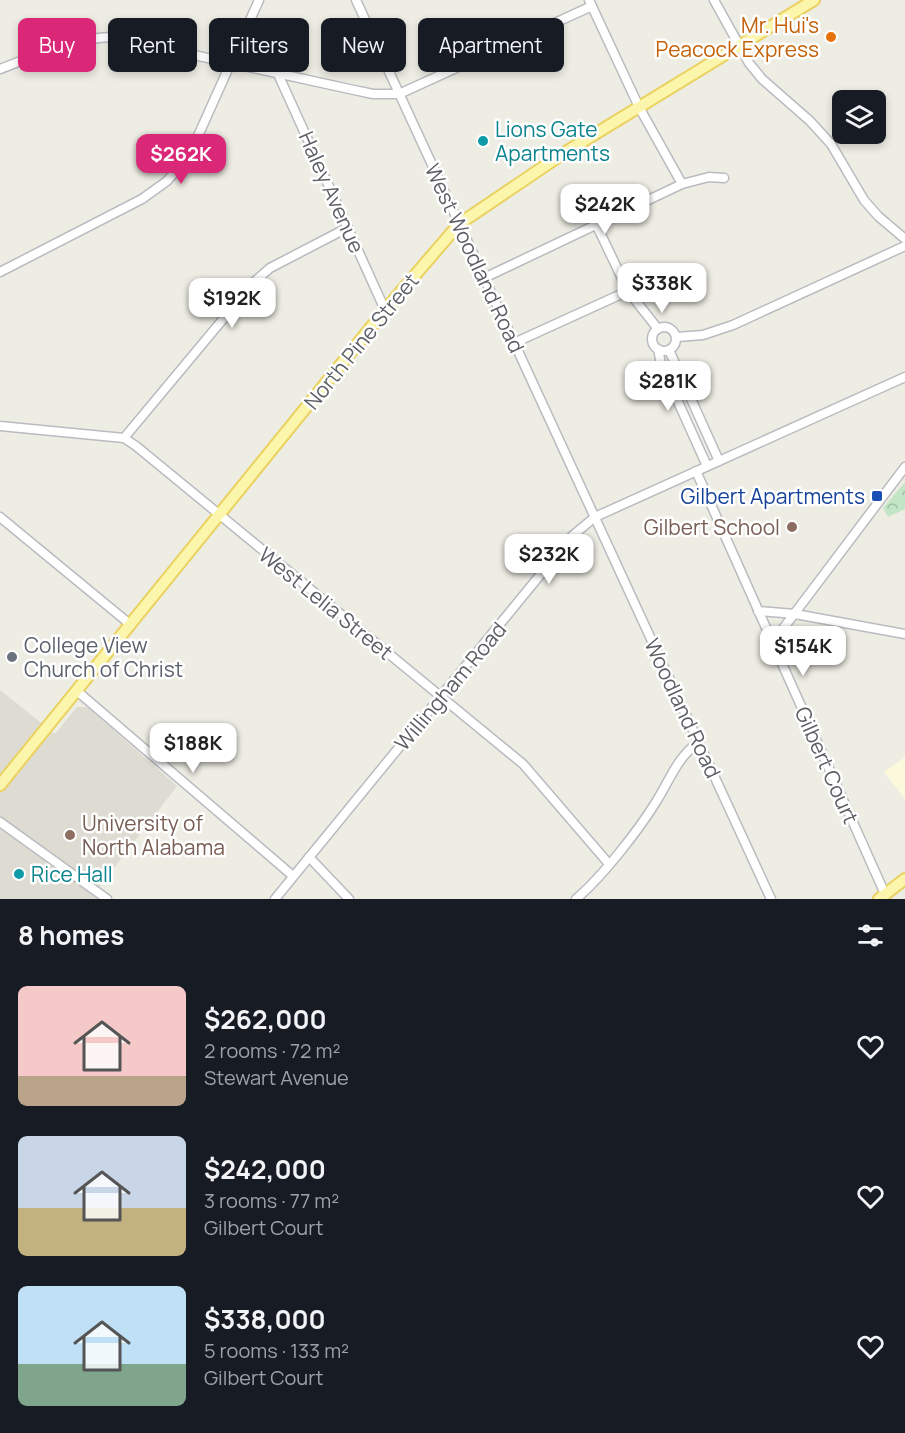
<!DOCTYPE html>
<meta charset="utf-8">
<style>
:root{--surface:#171b24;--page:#20242c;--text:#f1f3f6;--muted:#9ea1a6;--accent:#db2777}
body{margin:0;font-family:Manrope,sans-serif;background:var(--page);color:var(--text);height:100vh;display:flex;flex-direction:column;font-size:22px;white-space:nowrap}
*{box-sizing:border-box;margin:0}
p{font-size:20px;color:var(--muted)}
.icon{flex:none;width:33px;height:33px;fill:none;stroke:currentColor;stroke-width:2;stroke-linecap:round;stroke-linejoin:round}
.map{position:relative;height:899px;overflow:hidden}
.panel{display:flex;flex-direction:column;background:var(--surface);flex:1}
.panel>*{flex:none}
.hud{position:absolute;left:18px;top:18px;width:600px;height:54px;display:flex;gap:12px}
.fabs{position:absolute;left:832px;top:90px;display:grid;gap:12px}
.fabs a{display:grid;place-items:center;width:54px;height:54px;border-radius:9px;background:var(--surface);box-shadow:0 3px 9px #0003;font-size:30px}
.price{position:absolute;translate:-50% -51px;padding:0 14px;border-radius:12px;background:#fff;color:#222;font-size:20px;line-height:39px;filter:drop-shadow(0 2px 3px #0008)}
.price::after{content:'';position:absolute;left:50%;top:36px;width:18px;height:14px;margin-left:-9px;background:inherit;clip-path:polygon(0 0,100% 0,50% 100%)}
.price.on{background:var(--accent);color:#fff}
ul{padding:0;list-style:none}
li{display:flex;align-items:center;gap:18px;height:150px;padding:0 18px}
li span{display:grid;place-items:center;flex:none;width:168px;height:120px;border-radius:9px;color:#555}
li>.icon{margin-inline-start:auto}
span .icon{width:72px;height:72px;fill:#fffc;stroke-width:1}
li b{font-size:26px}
h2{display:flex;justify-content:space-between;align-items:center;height:72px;padding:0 18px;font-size:26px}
.tag{padding:0 21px;border-radius:9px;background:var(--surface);box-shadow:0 3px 9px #0003;font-size:21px;line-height:54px}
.tag.on{background:var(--accent);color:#fff}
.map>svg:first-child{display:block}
.commercial{fill:#fcf8db}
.education{fill:#dedcd2}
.park{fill:url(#park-crowns)}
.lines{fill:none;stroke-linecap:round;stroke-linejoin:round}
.minor-casing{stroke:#b9bbc0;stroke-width:11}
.major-casing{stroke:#ebd160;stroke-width:14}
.minor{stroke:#fff;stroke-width:8}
.major{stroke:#fbf6ac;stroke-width:10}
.food-dot{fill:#e8710a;stroke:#fff;stroke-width:2}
.culture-dot{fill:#0f9aa8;stroke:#fff;stroke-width:2}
.transit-dot{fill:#1a4fb4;stroke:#fff;stroke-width:2}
.education-dot{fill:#8d6e63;stroke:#fff;stroke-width:2}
.worship-dot{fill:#6b7280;stroke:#fff;stroke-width:2}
.labels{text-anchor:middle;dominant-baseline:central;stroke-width:5;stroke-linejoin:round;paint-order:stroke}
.food-label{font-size:21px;fill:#c56008;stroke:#fff;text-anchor:end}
.culture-label{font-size:21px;fill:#0d838f;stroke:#fff;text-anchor:start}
.street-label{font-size:21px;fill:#5c5f64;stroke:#fff}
.transit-label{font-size:21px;fill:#164399;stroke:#fff;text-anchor:end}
.education-label{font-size:21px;fill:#785e54;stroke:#fff;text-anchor:end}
.worship-label{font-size:21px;fill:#5b616d;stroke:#fff;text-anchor:start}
</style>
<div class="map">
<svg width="905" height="899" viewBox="0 0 905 899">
<defs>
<pattern id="park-crowns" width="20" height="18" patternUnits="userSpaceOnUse" patternTransform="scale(1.5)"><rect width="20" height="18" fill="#c2e5c5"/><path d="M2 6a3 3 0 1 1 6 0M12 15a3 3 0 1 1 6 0" fill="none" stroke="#a1bda4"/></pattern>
</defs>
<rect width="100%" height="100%" fill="#eeede4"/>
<path class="commercial" d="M 905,757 L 905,799 L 884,772 Z"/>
<path class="education" d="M 0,690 L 55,734 L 77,707 L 87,707 L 177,786 L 93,895 L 97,899 L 0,899 Z"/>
<path class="park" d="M 905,482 L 905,509 L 888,517 L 883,508 Z"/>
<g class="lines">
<g class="minor-casing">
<g id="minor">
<path d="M 356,0 L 771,899"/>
<path d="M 589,0 L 639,107 L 682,184"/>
<path d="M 714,0 L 749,63 L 762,79 L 810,121 L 831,144 L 864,200 L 878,216 L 905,239"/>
<path d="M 0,69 C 37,55 72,38 112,37 L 354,90 L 373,94 L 399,94 L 592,6"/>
<path d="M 278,74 L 385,310"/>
<path d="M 596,224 L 628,291 L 658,329"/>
<path d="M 0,272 L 142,199 L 167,181 L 189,156 L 259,0"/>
<path d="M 484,278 L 682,184 L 709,177 L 724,178"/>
<circle cx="664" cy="339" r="12"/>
<path d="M 677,337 L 703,335 L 733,325 L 905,246"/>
<path d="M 514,343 L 628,291"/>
<path d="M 658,349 L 661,364 L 707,466"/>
<path d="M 669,350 L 719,461"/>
<path d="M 0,426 L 124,438 L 136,446 L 523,764 L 609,864"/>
<path d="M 124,438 L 254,282 L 270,268 L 347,228"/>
<path d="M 696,471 L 885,894"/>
<path d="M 0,517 L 131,625"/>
<path d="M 758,611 L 795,614 L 905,634"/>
<path d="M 773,642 L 905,467"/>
<path d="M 77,691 L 293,876"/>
<path d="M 0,822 L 107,899"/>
<path d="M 309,857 L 349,899"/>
<path d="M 275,899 L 572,536 L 595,517 L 905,377"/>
<path d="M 576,899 C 602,877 638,831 656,802 C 670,780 677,757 699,742"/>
</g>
</g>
<g class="major-casing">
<g id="major">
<path d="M 0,785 L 385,310 L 459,224 L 564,153 L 814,0"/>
<path d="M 879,899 L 905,879"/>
</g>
</g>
<use href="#minor" class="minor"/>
<use href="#major" class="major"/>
</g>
<circle class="food-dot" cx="831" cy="37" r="6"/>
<g class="culture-dot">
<circle cx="483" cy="141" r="6"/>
<circle cx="19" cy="874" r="6"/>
</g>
<rect class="transit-dot" x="871" y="490" width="12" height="12" rx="3"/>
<g class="education-dot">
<circle cx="792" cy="527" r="6"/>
<circle cx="70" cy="835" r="6"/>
</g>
<circle class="worship-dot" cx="12" cy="657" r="6"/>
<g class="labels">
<g class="food-label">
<text x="819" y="25">Mr. Hui's<tspan x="819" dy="24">Peacock Express</tspan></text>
</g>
<g class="culture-label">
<text x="495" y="129">Lions Gate<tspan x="495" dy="24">Apartments</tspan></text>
<text x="31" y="874">Rice Hall</text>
</g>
<g class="street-label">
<text transform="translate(332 192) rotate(66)">Haley Avenue</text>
<text transform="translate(475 258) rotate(65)">West Woodland Road</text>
<text transform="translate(361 341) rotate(-51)">North Pine Street</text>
<text transform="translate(326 603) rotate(39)">West Lelia Street</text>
<text transform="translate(450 686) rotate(-50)">Willingham Road</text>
<text transform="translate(683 708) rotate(65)">Woodland Road</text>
<text transform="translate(827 765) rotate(66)">Gilbert Court</text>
</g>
<g class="transit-label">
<text x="865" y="496">Gilbert Apartments</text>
</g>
<g class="education-label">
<text x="780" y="527">Gilbert School</text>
<text x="82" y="823" text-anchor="start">University of<tspan x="82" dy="24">North Alabama</tspan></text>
</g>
<g class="worship-label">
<text x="24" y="645">College View<tspan x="24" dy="24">Church of Christ</tspan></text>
</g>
</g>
</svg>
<div class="fabs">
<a><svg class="icon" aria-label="layers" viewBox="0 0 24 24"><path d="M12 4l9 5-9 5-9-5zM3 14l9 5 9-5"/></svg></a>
</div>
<b class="price on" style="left:181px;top:185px">$262K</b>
<b class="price" style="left:605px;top:235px">$242K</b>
<b class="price" style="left:662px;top:314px">$338K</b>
<b class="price" style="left:232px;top:329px">$192K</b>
<b class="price" style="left:668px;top:412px">$281K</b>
<b class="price" style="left:549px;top:585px">$232K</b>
<b class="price" style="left:803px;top:677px">$154K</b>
<b class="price" style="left:193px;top:774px">$188K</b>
<div class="hud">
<a class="tag on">Buy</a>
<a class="tag">Rent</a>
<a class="tag">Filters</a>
<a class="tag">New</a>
<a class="tag">Apartment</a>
</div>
</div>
<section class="panel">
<h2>8 homes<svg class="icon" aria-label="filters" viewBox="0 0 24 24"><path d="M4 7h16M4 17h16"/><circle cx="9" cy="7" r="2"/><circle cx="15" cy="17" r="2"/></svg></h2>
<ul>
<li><span style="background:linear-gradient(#f6c9c9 75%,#b9a48a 0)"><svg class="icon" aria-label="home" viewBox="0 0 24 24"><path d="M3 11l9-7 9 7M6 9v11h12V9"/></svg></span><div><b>$262,000</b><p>2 rooms · 72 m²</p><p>Stewart Avenue</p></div><svg class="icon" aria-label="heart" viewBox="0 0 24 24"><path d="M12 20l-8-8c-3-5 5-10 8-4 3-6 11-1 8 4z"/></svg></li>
<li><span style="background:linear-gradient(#c9d6e8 60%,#c2b280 0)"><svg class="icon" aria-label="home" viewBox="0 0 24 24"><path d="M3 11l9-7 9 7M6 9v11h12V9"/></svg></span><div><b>$242,000</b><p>3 rooms · 77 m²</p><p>Gilbert Court</p></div><svg class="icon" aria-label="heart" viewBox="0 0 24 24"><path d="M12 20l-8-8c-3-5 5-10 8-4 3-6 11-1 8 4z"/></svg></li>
<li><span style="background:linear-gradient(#bfe0f5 65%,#7fa58c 0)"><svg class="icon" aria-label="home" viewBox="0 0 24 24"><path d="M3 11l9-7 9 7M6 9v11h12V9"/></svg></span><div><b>$338,000</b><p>5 rooms · 133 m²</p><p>Gilbert Court</p></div><svg class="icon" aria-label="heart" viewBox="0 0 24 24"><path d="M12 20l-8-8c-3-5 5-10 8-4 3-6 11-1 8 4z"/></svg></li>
</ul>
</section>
